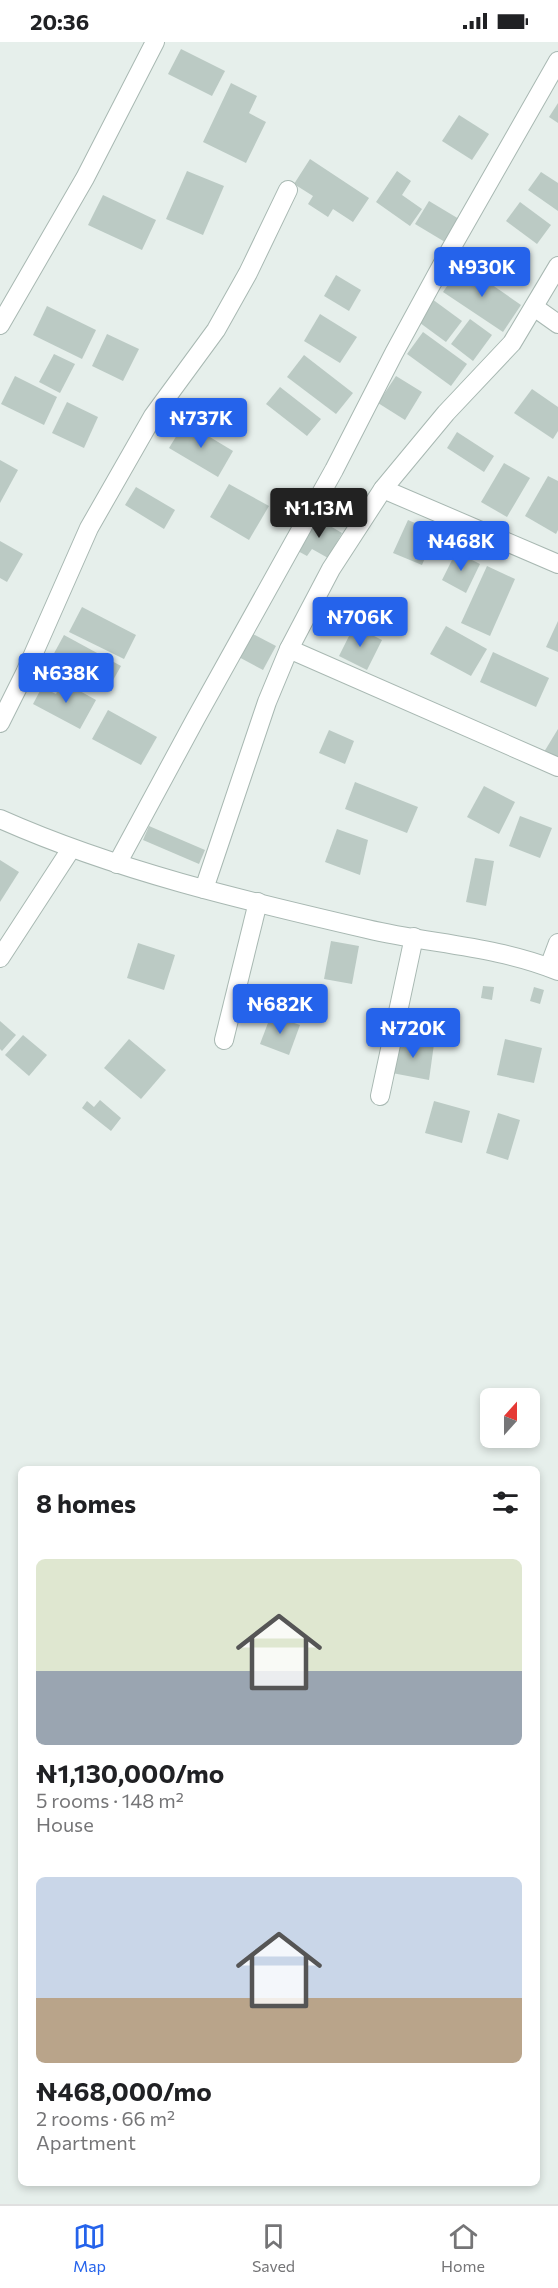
<!DOCTYPE html>
<meta charset="utf-8">
<style>
:root{--surface:#fff;--page:#f2f2f2;--text:#202124;--muted:#757577;--line:#e0e0e0;--accent:#2563eb}
body{margin:0;font-family:Commissioner,sans-serif;background:var(--page);color:var(--text);height:100vh;display:flex;flex-direction:column;font-size:22px;white-space:nowrap}
*{box-sizing:border-box;margin:0}
p{font-size:20px;color:var(--muted)}
.icon{flex:none;width:33px;height:33px;fill:none;stroke:currentColor;stroke-width:2;stroke-linecap:round;stroke-linejoin:round}
.map{position:relative;flex:1;overflow:hidden}
.details{position:absolute;left:18px;top:1424px;width:522px;height:720px;display:flex;flex-direction:column;background:var(--surface);border-radius:9px;box-shadow:0 3px 9px #0003}
.details>*{flex:none}
.needle{width:39px;rotate:21deg}
.buttons{position:absolute;left:480px;top:1346px;display:grid;gap:12px}
.buttons a{display:grid;place-items:center;width:60px;height:60px;border-radius:9px;background:var(--surface);box-shadow:0 3px 9px #0003;font-size:30px}
.price{position:absolute;translate:-50% -51px;padding:0 14px;border-radius:6px;background:var(--accent);color:#fff;font-size:20px;line-height:39px;filter:drop-shadow(0 2px 3px #0008)}
.price::after{content:'';position:absolute;left:50%;top:36px;width:18px;height:14px;margin-left:-9px;background:inherit;clip-path:polygon(0 0,100% 0,50% 100%)}
.price.on{background:#222;color:#fff}
ul{padding:0;list-style:none}
li{display:grid;align-content:center;gap:12px;height:318px;padding:0 18px}
li span{display:grid;place-items:center;height:186px;border-radius:9px;color:#555}
li>.icon{margin-inline-start:auto}
span .icon{width:108px;height:108px;fill:#fffc;stroke-width:1}
li b{font-size:26px}
h2{display:flex;justify-content:space-between;align-items:center;height:72px;padding:0 18px;font-size:26px}
.status{display:flex;justify-content:space-between;align-items:center;height:42px;padding:0 30px;background:var(--surface);direction:ltr}
.status svg{height:16px;fill:currentColor}
.dock{display:flex;justify-content:space-around;align-items:center;height:84px;border-top:2px solid var(--line);background:var(--surface);font-size:16px;color:var(--muted)}
.dock a{display:grid;justify-items:center;gap:3px}
.dock .on{color:var(--accent)}
.map>svg:first-child{display:block}
.building{fill:#bbcac4}
.lines{fill:none;stroke-linecap:round;stroke-linejoin:round}
.minor-casing{stroke:#a8b8b2;stroke-width:20}
.minor{stroke:#fff;stroke-width:18}
</style>
<div class="status"><b>20:36</b><svg viewBox="0 0 49 12"><path d="M0 12V9h3v3zM5 12V6h3v6zM10 12V3h3v9zM15 12V0h3v12zM26 1h20v11H26zM47 4h2v5h-2z"/></svg></div>
<div class="map">
<svg width="558" height="2162" viewBox="0 0 558 2162">
<rect width="100%" height="100%" fill="#e6efeb"/>
<g class="building">
<path d="M 181,7 L 225,29 L 212,54 L 168,32 Z"/>
<path d="M 231,41 L 257,54 L 249,71 L 266,80 L 246,121 L 203,100 Z"/>
<path d="M 558,61 L 558,81 L 549,75 Z"/>
<path d="M 459,73 L 489,92 L 472,118 L 442,99 Z"/>
<path d="M 310,117 L 369,156 L 353,180 L 333,167 L 328,175 L 308,162 L 313,154 L 294,142 Z"/>
<path d="M 187,129 L 224,144 L 203,193 L 166,177 Z"/>
<path d="M 397,129 L 411,139 L 402,153 L 422,167 L 410,184 L 376,160 Z"/>
<path d="M 541,130 L 558,141 L 558,169 L 528,148 Z"/>
<path d="M 103,153 L 156,178 L 142,208 L 88,183 Z"/>
<path d="M 429,159 L 459,177 L 445,200 L 415,182 Z"/>
<path d="M 520,160 L 551,183 L 537,202 L 506,179 Z"/>
<path d="M 462,222 L 521,263 L 503,290 L 443,250 Z"/>
<path d="M 336,233 L 361,248 L 349,269 L 324,254 Z"/>
<path d="M 432,257 L 462,279 L 446,300 L 416,278 Z"/>
<path d="M 47,264 L 96,288 L 82,317 L 33,293 Z"/>
<path d="M 320,272 L 357,295 L 340,321 L 304,299 Z"/>
<path d="M 470,277 L 492,293 L 473,319 L 451,302 Z"/>
<path d="M 423,290 L 467,322 L 451,344 L 407,312 Z"/>
<path d="M 107,292 L 139,307 L 123,339 L 92,324 Z"/>
<path d="M 54,312 L 75,322 L 60,351 L 39,340 Z"/>
<path d="M 304,313 L 353,351 L 336,372 L 287,335 Z"/>
<path d="M 15,334 L 57,355 L 44,383 L 1,362 Z"/>
<path d="M 396,334 L 422,350 L 405,378 L 378,361 Z"/>
<path d="M 280,345 L 321,377 L 307,394 L 266,362 Z"/>
<path d="M 532,347 L 558,365 L 558,389 L 553,397 L 514,371 Z"/>
<path d="M 67,360 L 98,375 L 84,406 L 52,391 Z"/>
<path d="M 185,380 L 233,409 L 218,435 L 169,406 Z"/>
<path d="M 457,390 L 494,414 L 484,430 L 447,406 Z"/>
<path d="M 0,418 L 18,428 L 0,461 Z"/>
<path d="M 504,421 L 530,436 L 507,475 L 481,460 Z"/>
<path d="M 548,434 L 558,439 L 558,488 L 556,492 L 525,474 Z"/>
<path d="M 229,442 L 269,464 L 249,498 L 210,475 Z"/>
<path d="M 136,445 L 175,468 L 164,487 L 125,463 Z"/>
<path d="M 333,449 L 353,463 L 340,481 L 320,467 Z"/>
<path d="M 315,475 L 342,491 L 328,516 L 312,507 L 307,514 L 296,508 Z"/>
<path d="M 408,478 L 436,490 L 422,523 L 393,511 Z"/>
<path d="M 0,499 L 23,512 L 7,540 L 0,536 Z"/>
<path d="M 456,510 L 480,522 L 466,551 L 442,538 Z"/>
<path d="M 487,524 L 515,537 L 490,594 L 461,581 Z"/>
<path d="M 82,565 L 136,593 L 124,617 L 69,590 Z"/>
<path d="M 558,579 L 558,610 L 546,605 Z"/>
<path d="M 354,584 L 382,598 L 367,628 L 339,614 Z"/>
<path d="M 446,584 L 487,607 L 471,634 L 430,612 Z"/>
<path d="M 247,589 L 276,604 L 263,628 L 235,613 Z"/>
<path d="M 64,593 L 121,624 L 108,647 L 52,615 Z"/>
<path d="M 493,610 L 549,636 L 536,665 L 480,640 Z"/>
<path d="M 62,639 L 96,658 L 80,687 L 33,662 L 42,645 L 56,652 Z"/>
<path d="M 108,668 L 157,695 L 141,723 L 92,697 Z"/>
<path d="M 558,687 L 558,718 L 544,710 Z"/>
<path d="M 329,688 L 354,699 L 345,722 L 319,711 Z"/>
<path d="M 355,740 L 418,765 L 407,791 L 345,767 Z"/>
<path d="M 484,744 L 515,760 L 499,792 L 467,775 Z"/>
<path d="M 520,774 L 552,786 L 540,816 L 509,804 Z"/>
<path d="M 149,784 L 205,808 L 199,822 L 143,798 Z"/>
<path d="M 337,787 L 368,798 L 360,833 L 325,820 Z"/>
<path d="M 475,816 L 494,819 L 486,864 L 466,860 Z"/>
<path d="M 0,818 L 19,830 L 0,860 Z"/>
<path d="M 331,899 L 359,904 L 352,942 L 324,937 Z"/>
<path d="M 138,901 L 175,913 L 164,948 L 127,936 Z"/>
<path d="M 483,944 L 494,945 L 492,958 L 481,956 Z"/>
<path d="M 534,945 L 544,948 L 540,962 L 530,959 Z"/>
<path d="M 271,973 L 300,983 L 289,1013 L 260,1002 Z"/>
<path d="M 0,979 L 16,993 L 2,1009 L 0,1007 Z"/>
<path d="M 23,993 L 47,1013 L 29,1034 L 5,1013 Z"/>
<path d="M 398,996 L 434,1002 L 429,1038 L 392,1031 Z"/>
<path d="M 129,997 L 166,1028 L 141,1057 L 104,1026 Z"/>
<path d="M 505,997 L 542,1006 L 534,1041 L 497,1033 Z"/>
<path d="M 100,1058 L 121,1076 L 111,1089 L 82,1066 L 87,1059 L 94,1065 Z"/>
<path d="M 434,1059 L 470,1069 L 462,1101 L 425,1091 Z"/>
<path d="M 498,1071 L 520,1078 L 508,1118 L 486,1111 Z"/>
</g>
<g class="lines">
<g class="minor-casing">
<g id="minor">
<path d="M 534,265 L 558,282"/>
<path d="M 0,283 L 85,136 L 155,0"/>
<path d="M 383,447 L 558,522"/>
<path d="M 289,607 L 558,725"/>
<path d="M 0,681 L 25,631 L 89,486 L 153,374 L 216,288 L 248,231 L 288,148"/>
<path d="M 0,777 C 117,829 242,858 367,887 C 430,902 497,904 558,929"/>
<path d="M 117,822 L 196,676 L 334,428 L 394,311 L 449,210 L 558,19"/>
<path d="M 204,847 L 267,660 L 289,607 L 331,527 L 383,447 L 446,371 L 512,301 L 558,224"/>
<path d="M 0,916 L 71,807"/>
<path d="M 549,925 L 558,901"/>
<path d="M 224,998 L 258,860"/>
<path d="M 380,1054 L 414,895"/>
</g>
</g>
<use href="#minor" class="minor"/>
</g>
</svg>
<div class="buttons">
<a><svg class="needle" viewBox="-14 -14 28 28"><path d="M0-13l5 13h-10z" fill="#e53935"/><path d="M0 13l5-13h-10z" fill="#757577"/></svg></a>
</div>
<b class="price" style="left:482px;top:256px">₦930K</b>
<b class="price" style="left:201px;top:407px">₦737K</b>
<b class="price on" style="left:319px;top:497px">₦1.13M</b>
<b class="price" style="left:461px;top:530px">₦468K</b>
<b class="price" style="left:360px;top:606px">₦706K</b>
<b class="price" style="left:66px;top:662px">₦638K</b>
<b class="price" style="left:280px;top:993px">₦682K</b>
<b class="price" style="left:413px;top:1017px">₦720K</b>
<section class="details">
<h2>8 homes<svg class="icon" aria-label="filters" viewBox="0 0 24 24"><path d="M4 7h16M4 17h16"/><circle cx="9" cy="7" r="2"/><circle cx="15" cy="17" r="2"/></svg></h2>
<ul>
<li><span style="background:linear-gradient(#dfe7d0 60%,#9aa5b1 0)"><svg class="icon" aria-label="home" viewBox="0 0 24 24"><path d="M3 11l9-7 9 7M6 9v11h12V9"/></svg></span><div><b>₦1,130,000/mo</b><p>5 rooms · 148 m²</p><p>House</p></div></li>
<li><span style="background:linear-gradient(#c9d6e8 65%,#b9a48a 0)"><svg class="icon" aria-label="home" viewBox="0 0 24 24"><path d="M3 11l9-7 9 7M6 9v11h12V9"/></svg></span><div><b>₦468,000/mo</b><p>2 rooms · 66 m²</p><p>Apartment</p></div></li>
</ul>
</section>
</div>
<nav class="dock">
<a class="on"><svg class="icon" aria-label="map" viewBox="0 0 24 24"><path d="M3 6l6-2 6 2 6-2v14l-6 2-6-2-6 2zM9 4v14M15 6v14"/></svg>Map</a>
<a><svg class="icon" aria-label="saved" viewBox="0 0 24 24"><path d="M7 4h10v16l-5-4-5 4z"/></svg>Saved</a>
<a><svg class="icon" aria-label="home" viewBox="0 0 24 24"><path d="M3 11l9-7 9 7M6 9v11h12V9"/></svg>Home</a>
</nav>
